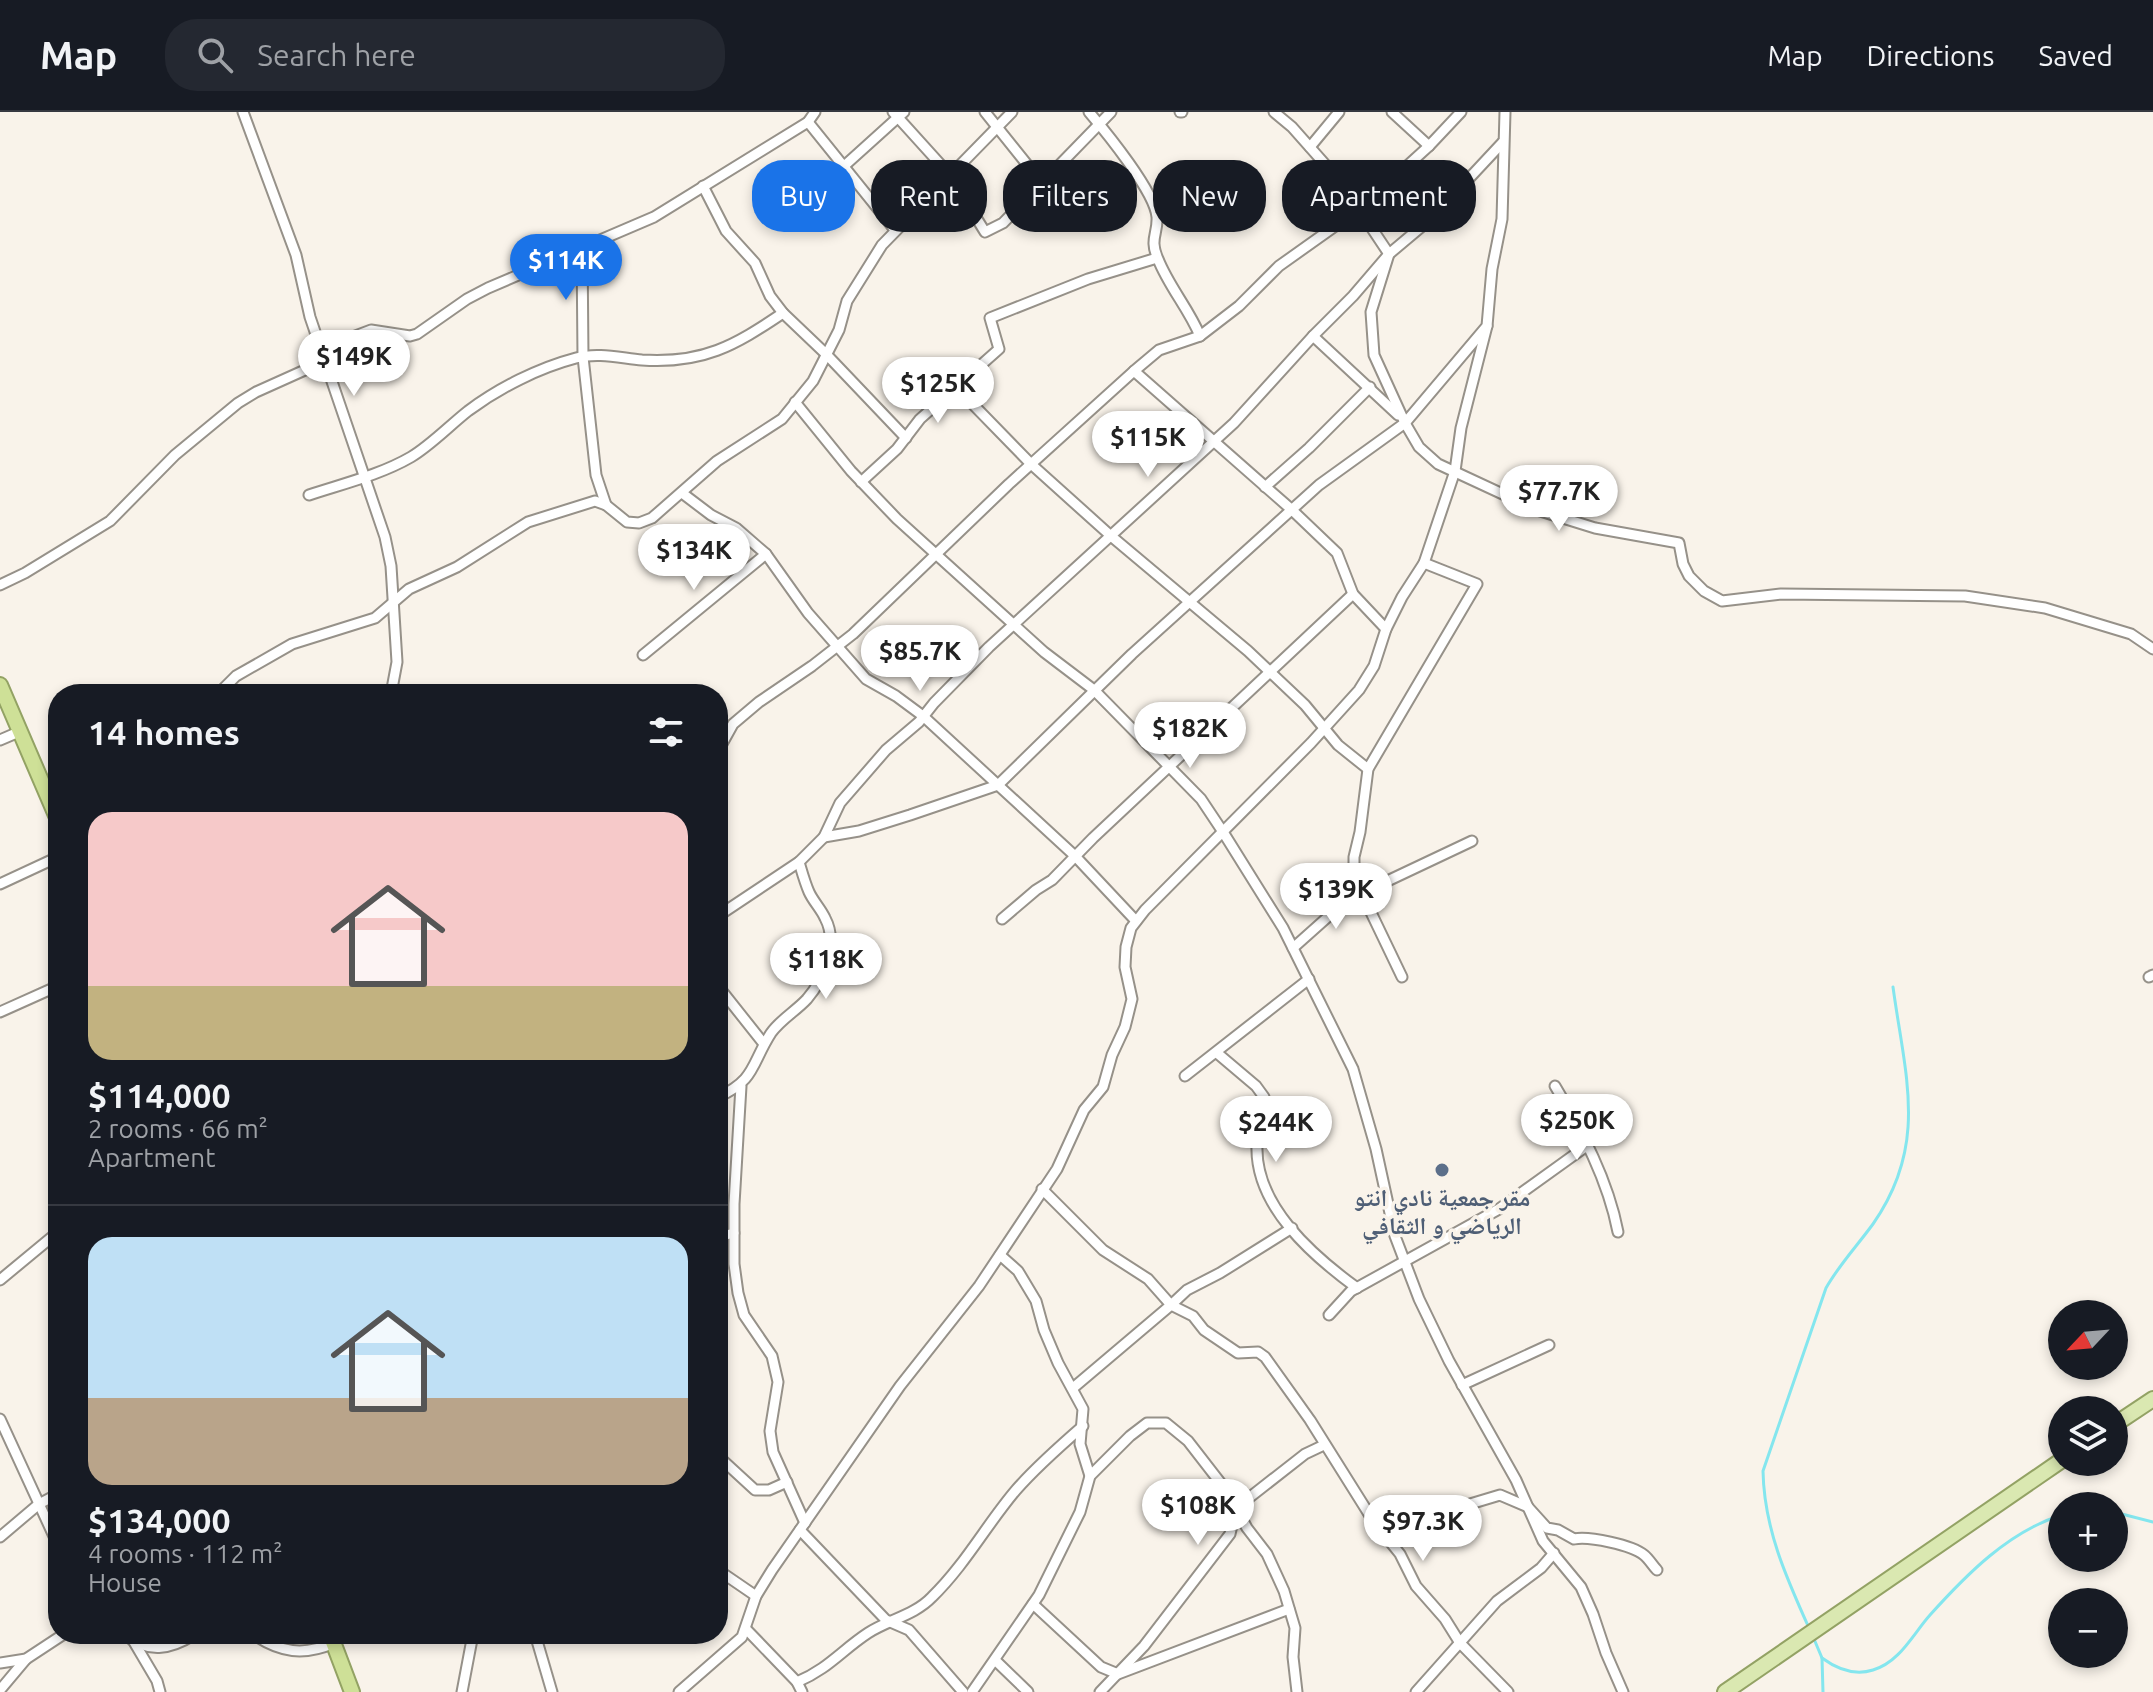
<!DOCTYPE html>
<meta charset="utf-8">
<style>
:root{--surface:#171b24;--page:#242831;--text:#f1f3f6;--muted:#9ea1a6;--line:#363941;--accent:#1a73e8}
body{margin:0;font-family:Ubuntu,"Noto Naskh Arabic",sans-serif;background:var(--page);color:var(--text);height:100vh;display:flex;flex-direction:column;font-size:30px;white-space:nowrap}
*{box-sizing:border-box;margin:0}
p{font-size:26px;color:var(--muted)}
.icon{flex:none;width:44px;height:44px;fill:none;stroke:currentColor;stroke-width:2;stroke-linecap:round;stroke-linejoin:round}
.map{position:relative;flex:1;overflow:hidden}
.sheet{position:absolute;left:48px;top:572px;width:680px;height:960px;display:flex;flex-direction:column;background:var(--surface);border-radius:32px;box-shadow:0 4px 12px #0003}
.sheet>*{flex:none}
.hud{position:absolute;left:752px;top:48px;width:760px;height:72px;display:flex;gap:16px}
.needle{width:52px;rotate:244deg}
.controls{position:absolute;left:2048px;top:1188px;display:grid;gap:16px}
.controls a{display:grid;place-items:center;width:80px;height:80px;border-radius:50%;background:var(--surface);box-shadow:0 4px 12px #0003;font-size:40px}
.price{position:absolute;translate:-50% -68px;padding:0 18px;border-radius:28px;background:#fff;color:#222;font-size:26px;line-height:52px;filter:drop-shadow(0 2px 4px #0008)}
.price::after{content:'';position:absolute;left:50%;top:48px;width:24px;height:18px;margin-left:-12px;background:inherit;clip-path:polygon(0 0,100% 0,50% 100%)}
.price.on{background:var(--accent);color:#fff}
ul{padding:0;list-style:none}
li{display:grid;align-content:center;gap:16px;height:424px;padding:0 40px}
li+li{border-top:2px solid var(--line)}
li span{display:grid;place-items:center;height:248px;border-radius:24px;color:#555}
li>.icon{margin-inline-start:auto}
span .icon{width:144px;height:144px;fill:#fffc;stroke-width:1}
li b{font-size:34px}
h2{display:flex;justify-content:space-between;align-items:center;height:96px;padding:0 40px;font-size:34px}
.tag{padding:0 28px;border-radius:32px;background:var(--surface);box-shadow:0 4px 12px #0003;font-size:28px;line-height:72px}
.tag.on{background:var(--accent);color:#fff}
header{display:flex;align-items:center;gap:48px;box-sizing:border-box;height:112px;padding:0 40px;background:var(--surface);border-bottom:2px solid var(--line)}
header strong{font-size:38px}
nav{display:flex;gap:44px;margin-inline-start:auto;font-size:28px}
.search{width:560px;height:72px;background:var(--page);display:flex;align-items:center;gap:20px;box-sizing:border-box;padding:0 28px;border-radius:32px;color:var(--muted);font-size:30px}
.map>svg:first-child{display:block}
.lines{fill:none;stroke-linecap:round;stroke-linejoin:round}
.stream{stroke:#84e6ee;stroke-width:3}
.minor-casing{stroke:#969189;stroke-width:13}
.primary-casing{stroke:#93a264;stroke-width:18}
.trunk-casing{stroke:#93a264;stroke-width:18}
.minor{stroke:#fff;stroke-width:9}
.primary{stroke:#dae8b1;stroke-width:14}
.trunk{stroke:#cee097;stroke-width:14}
.service-dot{fill:#5c6f8a;stroke:#f9f3ea;stroke-width:3}
.labels{text-anchor:middle;dominant-baseline:central;stroke-width:7;stroke-linejoin:round;paint-order:stroke}
.service-label{font-size:24px;font-weight:bold;fill:#4e5e75;stroke:#f9f3ea}
</style>
<header>
<strong>Map</strong>
<div class="search"><svg class="icon" aria-label="search" viewBox="0 0 24 24"><circle cx="10" cy="10" r="6"/><path d="M15 15l6 6"/></svg>Search here</div>
<nav><a>Map</a><a>Directions</a><a>Saved</a></nav>
</header>
<div class="map">
<svg width="2153" height="1580" viewBox="0 0 2153 1580">
<rect width="100%" height="100%" fill="#f9f3ea"/>
<g class="lines">
<g class="stream">
<path d="M 2114,1400 L 2153,1410"/>
<path d="M 1809,1516 C 1786,1465 1764,1416 1763,1359 L 1826,1176 C 1839,1153 1857,1134 1873,1112 C 1929,1032 1905,964 1893,875"/>
<path d="M 1814,1527 L 1822,1546 L 1823,1580"/>
<path d="M 1822,1546 C 1837,1557 1854,1564 1873,1558 C 1900,1550 1913,1522 1930,1503 C 1966,1463 2009,1419 2062,1403"/>
</g>
<g class="minor-casing">
<g id="minor">
<path d="M 243,0 L 296,143 L 310,205 L 385,425 L 391,454 L 397,550 L 391,582"/>
<path d="M 893,0 L 950,63 L 985,120 L 1003,111 L 1111,0"/>
<path d="M 985,0 L 1042,71"/>
<path d="M 1089,0 C 1106,20 1155,80 1157,105 C 1158,122 1149,127 1158,147 C 1169,175 1189,197 1200,224"/>
<path d="M 1180,0 L 1182,0"/>
<path d="M 1274,0 L 1292,15 L 1354,85 L 1359,97 L 1389,142 L 1371,200 L 1374,243 L 1405,311 L 1419,335 L 1438,352 L 1537,398 L 1595,416 L 1679,431 L 1683,452 L 1689,464 L 1704,479 L 1722,489 L 1781,482 L 1965,484 L 2045,496 L 2131,522 L 2153,537"/>
<path d="M 1392,0 L 1429,34"/>
<path d="M 808,10 L 895,118"/>
<path d="M 1310,35 L 1339,0"/>
<path d="M 843,55 L 904,0"/>
<path d="M 703,74 L 726,119 L 755,151 L 770,184 L 783,201 L 826,242 L 906,326"/>
<path d="M 582,134 L 583,245 L 596,363 L 606,393"/>
<path d="M 1313,224 L 1398,303"/>
<path d="M 321,237 L 371,218 L 410,224 L 417,222 L 467,187 L 488,176 L 654,105 L 808,10 L 815,0"/>
<path d="M 1134,259 L 1292,398 L 1337,441 L 1353,482 L 1386,517"/>
<path d="M 956,275 L 1031,352 L 1111,424 L 1248,539 L 1305,593 L 1338,633 L 1368,657"/>
<path d="M 795,290 L 851,359 L 897,407 L 1044,540 L 1094,578 L 1201,687 L 1223,720 L 1283,816 L 1353,957 L 1376,1037 L 1395,1124 L 1419,1187 L 1449,1249 L 1516,1368 L 1543,1429 L 1581,1475 L 1593,1502 L 1606,1541 L 1623,1580"/>
<path d="M 861,370 L 897,337 L 920,307 L 999,237 L 990,206 L 1088,167 L 1157,146"/>
<path d="M 1265,375 L 1309,336 L 1370,275"/>
<path d="M 682,381 L 711,403 L 736,416 L 766,442 L 808,501 L 866,567 L 896,584 L 923,604 L 1075,744 L 1136,809"/>
<path d="M 309,383 C 342,372 380,363 411,345 C 431,333 449,314 468,299 C 499,276 538,256 576,246 C 598,240 620,246 642,248 C 703,252 734,234 783,201"/>
<path d="M 0,473 L 25,461 L 110,409 L 175,343 L 238,291 L 256,280 L 325,249"/>
<path d="M 643,543 L 766,442"/>
<path d="M 218,582 L 236,564 L 292,532 L 375,506 L 409,477 L 457,455 L 528,410 L 595,389 L 606,393 L 627,410 L 639,411 L 652,406 L 717,349 L 782,307 L 813,269 L 839,218 L 847,189 L 882,133 L 1012,0"/>
<path d="M 0,628 L 21,619"/>
<path d="M 718,639 L 733,612 L 759,590 L 812,554 L 853,522 L 1009,372 L 1134,259 L 1159,238 L 1200,224 L 1239,194 L 1279,154 L 1362,95 L 1429,34 L 1461,0"/>
<path d="M 824,725 L 859,719 L 910,703 L 998,673 L 1132,542 L 1319,373 L 1405,311 L 1487,214 L 1492,157 L 1502,107 L 1505,0"/>
<path d="M 0,772 L 58,745"/>
<path d="M 718,804 L 799,750 L 824,725 L 840,691 L 886,638 L 919,610 L 934,591 L 989,535 L 1234,311 L 1313,224 L 1353,184 L 1389,142 L 1433,105 L 1503,30"/>
<path d="M 1002,807 L 1036,778 L 1052,768 L 1093,726 L 1353,482"/>
<path d="M 1293,836 L 1339,795 L 1362,781 L 1472,729"/>
<path d="M 1402,865 L 1354,765 L 1354,745 L 1360,720 L 1368,657 L 1477,472 L 1424,451"/>
<path d="M 2149,865 L 2153,863"/>
<path d="M 718,874 L 764,932"/>
<path d="M 0,900 L 58,874"/>
<path d="M 1217,941 L 1256,974 L 1264,985 C 1262,1002 1257,1018 1257,1034 C 1255,1094 1313,1144 1357,1176"/>
<path d="M 1185,964 L 1309,867"/>
<path d="M 741,974 L 734,1092 L 734,1152 L 738,1181 L 744,1203 L 772,1244 L 778,1270 L 770,1319 L 773,1340 L 805,1411"/>
<path d="M 1555,974 C 1582,1019 1608,1068 1618,1120"/>
<path d="M 718,985 C 756,968 751,952 771,921 C 781,907 796,899 807,887 C 824,867 839,832 825,806 C 821,797 813,789 809,780 C 805,771 802,760 799,750"/>
<path d="M 1042,1077 L 1103,1138 L 1148,1167 L 1171,1193 L 1187,1178 L 1220,1161 L 1292,1116"/>
<path d="M 718,1125 L 734,1121"/>
<path d="M 1000,1143 L 1018,1159 L 1036,1189 L 1044,1218 L 1058,1251 L 1083,1297 L 1080,1332 L 1090,1364"/>
<path d="M 0,1168 L 58,1120"/>
<path d="M 1329,1203 L 1351,1179 L 1499,1097 L 1588,1033"/>
<path d="M 1462,1273 L 1549,1233"/>
<path d="M 1073,1276 L 1171,1193 L 1193,1204 L 1204,1218 L 1238,1241 L 1258,1240 L 1265,1245 L 1310,1308 L 1374,1410 L 1400,1442 L 1416,1474 L 1445,1507 L 1460,1531 L 1508,1580"/>
<path d="M 0,1307 L 58,1433"/>
<path d="M 718,1344 L 755,1378 L 769,1378 L 787,1370"/>
<path d="M 1374,1410 L 1388,1409 L 1434,1417 L 1451,1409 L 1470,1392 L 1500,1383 L 1528,1395 L 1547,1416 L 1558,1418 L 1574,1427 C 1589,1424 1632,1433 1644,1443 C 1649,1447 1653,1454 1657,1458"/>
<path d="M 800,1418 L 886,1508 L 909,1518 L 963,1580"/>
<path d="M 0,1425 L 39,1392 L 58,1382"/>
<path d="M 718,1458 L 756,1484"/>
<path d="M 1033,1492 L 1101,1555 L 1118,1562 L 1289,1497"/>
<path d="M 746,1517 L 797,1570 L 802,1580"/>
<path d="M 124,1522 C 148,1542 170,1538 195,1522"/>
<path d="M 253,1522 C 280,1541 304,1544 334,1531"/>
<path d="M 535,1522 L 552,1580"/>
<path d="M 134,1530 L 157,1569 L 160,1580"/>
<path d="M 996,1549 L 1028,1580"/>
<path d="M 0,1551 L 26,1547 L 64,1522"/>
<path d="M 797,1570 C 828,1557 842,1538 868,1521 C 888,1508 915,1503 932,1485 C 965,1453 987,1412 1016,1378 C 1036,1355 1060,1334 1083,1314"/>
<path d="M 0,1578 L 26,1547"/>
<path d="M 462,1580 L 473,1522"/>
<path d="M 679,1580 L 742,1525 L 756,1484 L 772,1458 L 900,1274 L 979,1174 L 1057,1057 L 1084,998 L 1103,975 L 1112,943 L 1125,915 L 1132,887 L 1125,855 L 1126,835 L 1131,816 L 1145,798 L 1311,631 L 1359,578 L 1374,554 L 1386,517 L 1402,485 L 1424,451 L 1455,359 L 1461,316 L 1487,214"/>
<path d="M 972,1580 L 1039,1483 L 1080,1400 L 1090,1364 L 1130,1324 L 1147,1311 L 1166,1311 L 1188,1329 L 1226,1378 L 1247,1416 L 1267,1442 L 1284,1479 L 1295,1516 L 1293,1545 L 1297,1580"/>
<path d="M 1100,1580 L 1144,1534 L 1230,1422 L 1236,1396 L 1305,1342 L 1324,1333"/>
<path d="M 1416,1580 L 1497,1489 L 1541,1456 L 1554,1441"/>
</g>
</g>
<g class="primary-casing">
<g id="primary">
<path d="M 2114,1313 L 2153,1287"/>
<path d="M 1725,1580 L 2062,1348"/>
</g>
</g>
<g class="trunk-casing">
<g id="trunk">
<path d="M 0,573 L 58,708"/>
<path d="M 330,1522 L 352,1580"/>
</g>
</g>
<use href="#minor" class="minor"/>
<use href="#primary" class="primary"/>
<use href="#trunk" class="trunk"/>
</g>
<circle class="service-dot" cx="1442" cy="1058" r="8"/>
<g class="labels">
<g class="service-label">
<text x="1442" y="1085">مقر جمعية نادي انتو<tspan x="1442" dy="28">الرياضي و الثقافي</tspan></text>
</g>
</g>
</svg>
<div class="controls">
<a><svg class="needle" viewBox="-14 -14 28 28"><path d="M0-13l5 13h-10z" fill="#e53935"/><path d="M0 13l5-13h-10z" fill="#9ea1a6"/></svg></a>
<a><svg class="icon" aria-label="layers" viewBox="0 0 24 24"><path d="M12 4l9 5-9 5-9-5zM3 14l9 5 9-5"/></svg></a>
<a>+</a>
<a>−</a>
</div>
<b class="price on" style="left:566px;top:190px">$114K</b>
<b class="price" style="left:354px;top:286px">$149K</b>
<b class="price" style="left:938px;top:313px">$125K</b>
<b class="price" style="left:1148px;top:367px">$115K</b>
<b class="price" style="left:1559px;top:421px">$77.7K</b>
<b class="price" style="left:694px;top:480px">$134K</b>
<b class="price" style="left:920px;top:581px">$85.7K</b>
<b class="price" style="left:1190px;top:658px">$182K</b>
<b class="price" style="left:1336px;top:819px">$139K</b>
<b class="price" style="left:826px;top:889px">$118K</b>
<b class="price" style="left:1577px;top:1050px">$250K</b>
<b class="price" style="left:1276px;top:1052px">$244K</b>
<b class="price" style="left:1198px;top:1435px">$108K</b>
<b class="price" style="left:1423px;top:1451px">$97.3K</b>
<div class="hud">
<a class="tag on">Buy</a>
<a class="tag">Rent</a>
<a class="tag">Filters</a>
<a class="tag">New</a>
<a class="tag">Apartment</a>
</div>
<section class="sheet">
<h2>14 homes<svg class="icon" aria-label="filters" viewBox="0 0 24 24"><path d="M4 7h16M4 17h16"/><circle cx="9" cy="7" r="2"/><circle cx="15" cy="17" r="2"/></svg></h2>
<ul>
<li><span style="background:linear-gradient(#f6c9c9 70%,#c2b280 0)"><svg class="icon" aria-label="home" viewBox="0 0 24 24"><path d="M3 11l9-7 9 7M6 9v11h12V9"/></svg></span><div><b>$114,000</b><p>2 rooms · 66 m²</p><p>Apartment</p></div></li>
<li><span style="background:linear-gradient(#bfe0f5 65%,#b9a48a 0)"><svg class="icon" aria-label="home" viewBox="0 0 24 24"><path d="M3 11l9-7 9 7M6 9v11h12V9"/></svg></span><div><b>$134,000</b><p>4 rooms · 112 m²</p><p>House</p></div></li>
</ul>
</section>
</div>
